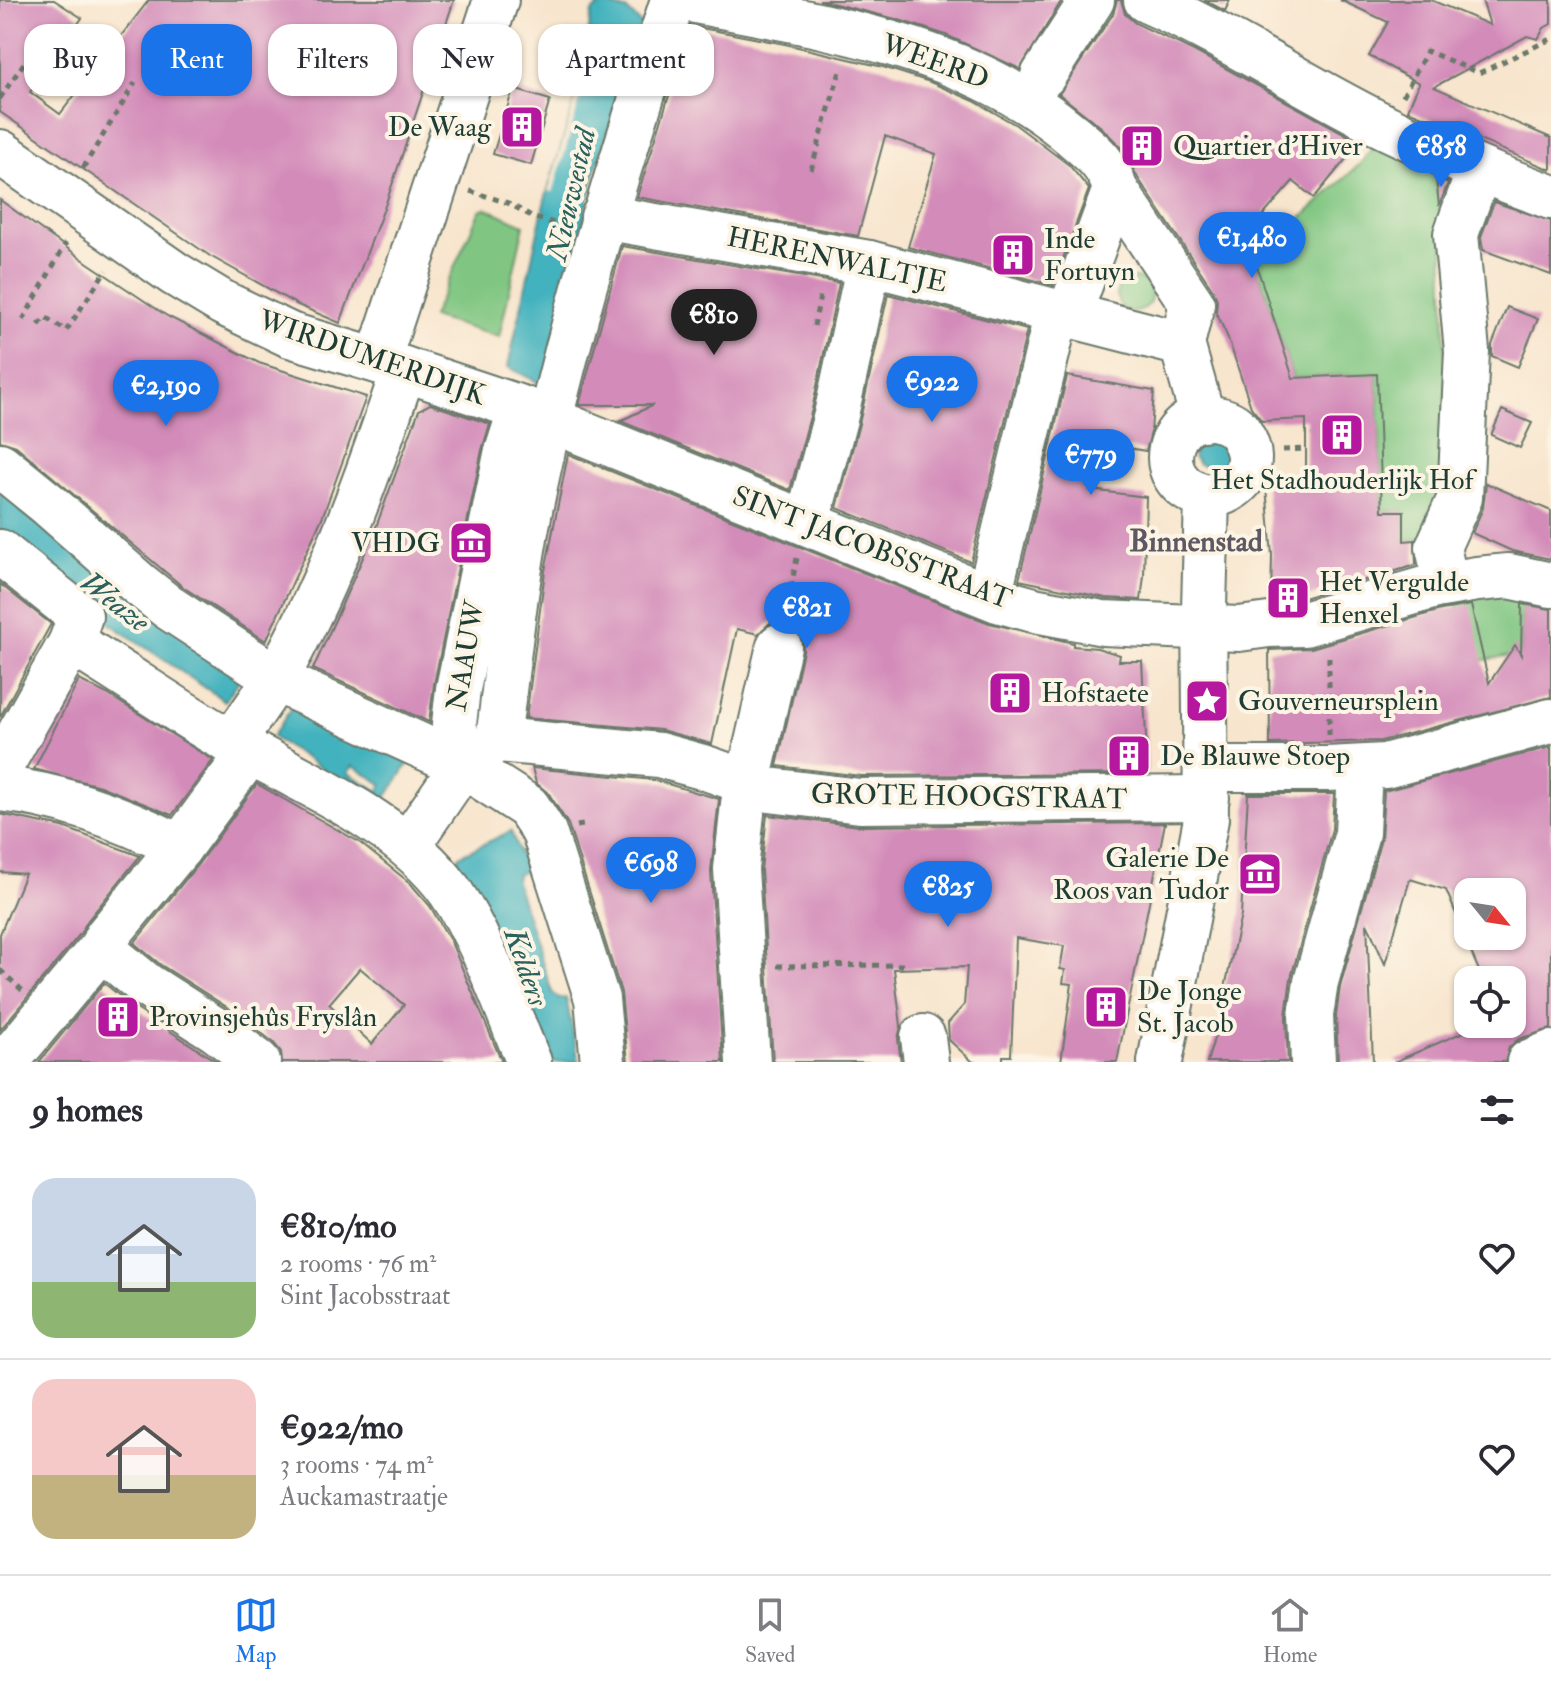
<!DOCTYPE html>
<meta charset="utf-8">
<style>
:root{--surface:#fff;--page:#f2f2f3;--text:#2b2b33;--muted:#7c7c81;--line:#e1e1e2;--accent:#1a73e8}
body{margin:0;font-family:"IM FELL Double Pica",serif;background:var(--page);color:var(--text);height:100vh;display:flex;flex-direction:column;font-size:30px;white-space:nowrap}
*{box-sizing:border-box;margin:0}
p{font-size:26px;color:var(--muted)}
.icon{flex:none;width:44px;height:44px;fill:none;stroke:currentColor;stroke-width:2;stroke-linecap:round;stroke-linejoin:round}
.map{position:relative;height:1062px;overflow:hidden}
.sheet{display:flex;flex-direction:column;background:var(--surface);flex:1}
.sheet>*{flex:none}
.banner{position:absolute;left:24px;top:24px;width:800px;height:72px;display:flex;gap:16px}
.needle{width:52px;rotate:120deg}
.buttons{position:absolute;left:1454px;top:878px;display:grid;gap:16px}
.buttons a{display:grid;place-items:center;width:72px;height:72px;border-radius:16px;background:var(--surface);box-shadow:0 2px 6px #0004;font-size:40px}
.price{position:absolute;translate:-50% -68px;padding:0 18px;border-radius:28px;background:var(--accent);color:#fff;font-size:26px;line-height:52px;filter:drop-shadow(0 2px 4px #0008)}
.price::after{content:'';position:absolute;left:50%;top:48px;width:24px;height:18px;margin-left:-12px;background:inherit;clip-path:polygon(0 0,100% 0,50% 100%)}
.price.current{background:#222;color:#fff}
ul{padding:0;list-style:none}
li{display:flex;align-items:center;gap:24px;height:200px;padding:0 32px}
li+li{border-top:2px solid var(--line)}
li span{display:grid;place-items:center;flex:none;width:224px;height:160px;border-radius:24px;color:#555}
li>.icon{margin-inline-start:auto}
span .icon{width:96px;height:96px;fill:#fffc;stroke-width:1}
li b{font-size:34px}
h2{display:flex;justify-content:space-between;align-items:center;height:96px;padding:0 32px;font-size:34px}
.pill{padding:0 28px;border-radius:24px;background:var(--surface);box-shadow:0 2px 6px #0004;font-size:28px;line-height:72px}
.pill.current{background:var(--accent);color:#fff}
.dock{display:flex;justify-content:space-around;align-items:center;height:112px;border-top:2px solid var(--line);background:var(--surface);font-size:22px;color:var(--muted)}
.dock a{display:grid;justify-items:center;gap:4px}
.dock .current{color:var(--accent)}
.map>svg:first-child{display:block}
.green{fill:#80c682;stroke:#50825b;stroke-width:2}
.water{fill:#43b2be;stroke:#317879;stroke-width:2;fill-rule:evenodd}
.pier{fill:#f8e5cd}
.building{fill:#d38bb9;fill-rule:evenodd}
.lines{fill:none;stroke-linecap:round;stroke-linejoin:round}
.minor-casing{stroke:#6b786a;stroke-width:48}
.path{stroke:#6b786a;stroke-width:5;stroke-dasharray:6 6;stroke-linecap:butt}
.minor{stroke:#fff;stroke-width:44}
.labels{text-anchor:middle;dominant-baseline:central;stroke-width:8;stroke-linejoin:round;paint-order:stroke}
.street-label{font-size:28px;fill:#1f3d34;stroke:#fcf5e5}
.poi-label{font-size:28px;fill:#1f3d34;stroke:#fcf5e5;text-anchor:start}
.water-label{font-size:30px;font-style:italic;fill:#2a605d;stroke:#fcf5e5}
.neighbourhood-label{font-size:30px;font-weight:bold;fill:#5e5863;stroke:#fcf5e5}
</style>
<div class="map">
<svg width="1551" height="1062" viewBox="0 0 1551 1062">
<rect width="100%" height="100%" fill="#fcf5e5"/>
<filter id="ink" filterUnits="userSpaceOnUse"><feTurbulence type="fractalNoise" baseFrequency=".0125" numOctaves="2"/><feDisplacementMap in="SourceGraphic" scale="16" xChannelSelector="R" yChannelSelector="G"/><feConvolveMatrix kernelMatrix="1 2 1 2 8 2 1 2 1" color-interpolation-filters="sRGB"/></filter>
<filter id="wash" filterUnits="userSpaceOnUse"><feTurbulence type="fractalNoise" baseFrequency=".006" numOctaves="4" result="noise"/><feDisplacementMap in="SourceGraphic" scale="32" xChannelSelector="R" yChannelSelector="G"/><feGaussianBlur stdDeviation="1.8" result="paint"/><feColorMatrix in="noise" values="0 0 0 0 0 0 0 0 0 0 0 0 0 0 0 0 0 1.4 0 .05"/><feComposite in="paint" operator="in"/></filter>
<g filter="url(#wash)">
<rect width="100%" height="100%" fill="#f8e5cd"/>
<g class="green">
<path d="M 1380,137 L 1434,164 L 1443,233 L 1448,493 L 1425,538 L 1380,543 L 1404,526 L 1403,511 L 1382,511 L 1377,374 L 1293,378 L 1255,261 L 1360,164 Z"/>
<path d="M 486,208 L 524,225 L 499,337 L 432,317 L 480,210 Z"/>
<circle cx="1134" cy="295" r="17"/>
<path d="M 1523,587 L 1521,653 L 1475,662 L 1468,655 L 1455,595 Z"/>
</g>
<g class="water">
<path d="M 603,3 L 628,11 L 642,25 L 595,172 L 545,386 L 508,367 L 545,199 L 578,91 L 592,12 Z"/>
<path d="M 1212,438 L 1221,440 L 1230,460 L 1221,469 L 1199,464 L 1193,457 L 1195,448 Z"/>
<path d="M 0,485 L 244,673 L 225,701 L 99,616 L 0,537 Z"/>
<path d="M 294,704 L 411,760 L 383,802 L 377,803 L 272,737 ZM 353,766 L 382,784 L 379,791 L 348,773 Z"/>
<path d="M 511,831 L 526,871 L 517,874 L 516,882 L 552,992 L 559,999 L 566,998 L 579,1062 L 541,1062 L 500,962 L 457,864 L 459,856 Z"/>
</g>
<path class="pier" d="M 578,91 L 582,92 L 553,192 L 548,191 Z"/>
<g id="blocks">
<g class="building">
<path d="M 0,0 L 54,0 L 82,18 L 30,92 L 60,114 L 149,0 L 454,0 L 386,203 L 340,323 L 298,305 L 210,256 L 0,112 Z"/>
<path d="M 819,0 L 1062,0 L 1020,69 L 946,35 L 896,19 Z"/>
<path d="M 1117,0 L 1121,0 L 1125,14 L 1135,23 L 1196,52 L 1360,142 L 1314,198 L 1293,181 L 1254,226 L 1271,244 L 1255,261 L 1293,378 L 1377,374 L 1382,511 L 1404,511 L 1404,541 L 1415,540 L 1416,565 L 1300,599 L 1271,600 L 1272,555 L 1266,487 L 1268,483 L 1306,478 L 1306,419 L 1262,421 L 1251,407 L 1228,338 L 1216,312 L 1217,300 L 1213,290 L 1138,178 L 1123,149 L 1101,127 L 1059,94 L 1113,14 Z"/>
<path d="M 1204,0 L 1230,0 L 1225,11 Z"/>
<path d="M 1340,0 L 1431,0 L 1490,25 L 1482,0 L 1551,0 L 1551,24 L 1544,28 L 1538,39 L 1527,36 L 1434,87 L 1551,138 L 1551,170 L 1408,110 L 1419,83 L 1369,56 L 1388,22 Z"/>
<path d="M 691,26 L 785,44 L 883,67 L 930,82 L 974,101 L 1016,125 L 1069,165 L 1089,189 L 1053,285 L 908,247 L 936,154 L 885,136 L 858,236 L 637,197 Z"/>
<path d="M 513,89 L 550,100 L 531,165 L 493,154 Z"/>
<path d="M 1436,178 L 1448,183 L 1439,206 Z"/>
<path d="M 0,200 L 88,263 L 167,316 L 259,363 L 366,397 L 322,518 L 266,641 L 183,587 L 16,446 L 0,441 Z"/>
<path d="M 1494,202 L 1551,221 L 1551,275 L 1483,250 L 1481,237 Z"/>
<path d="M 622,246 L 839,283 L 812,409 L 790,490 L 620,421 L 653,405 L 579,405 Z"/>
<path d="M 888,294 L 1027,330 L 971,562 L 837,508 L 860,420 Z"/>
<path d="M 1507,307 L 1538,319 L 1518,367 L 1492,356 L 1492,345 Z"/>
<path d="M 1067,376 L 1154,391 L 1151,432 L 1146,451 L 1099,443 L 1090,490 L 1146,497 L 1144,576 L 1141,600 L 1106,598 L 1019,580 Z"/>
<path d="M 430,404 L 490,424 L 482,450 L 434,684 L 429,722 L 313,669 L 373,535 L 419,410 Z"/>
<path d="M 1502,410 L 1532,423 L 1520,448 L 1491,435 Z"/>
<path d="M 568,454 L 989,623 L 1073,643 L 1073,646 L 1097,648 L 1120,655 L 1119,661 L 1142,661 L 1148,774 L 861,776 L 777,766 L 803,651 L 803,639 L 796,628 L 784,622 L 771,622 L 758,634 L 737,629 L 712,744 L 661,730 L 526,718 L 545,571 Z"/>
<path d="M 1486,483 L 1551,511 L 1551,559 L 1512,551 L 1472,533 L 1483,508 Z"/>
<path d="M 0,584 L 51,624 L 0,717 Z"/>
<path d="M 1522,604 L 1551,609 L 1551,697 L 1381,741 L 1270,744 L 1269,650 L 1311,648 L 1441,610 L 1471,605 L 1489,683 L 1515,645 L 1521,655 Z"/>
<path d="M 79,680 L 107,694 L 213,760 L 172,815 L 100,786 L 34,769 Z"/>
<path d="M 1551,747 L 1551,1029 L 1519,1039 L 1509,1047 L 1505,1062 L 1394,1062 L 1482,1024 L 1512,1024 L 1512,980 L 1483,980 L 1471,952 L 1512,947 L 1512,892 L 1468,892 L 1468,942 L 1446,890 L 1410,879 L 1385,964 L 1367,923 L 1373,1062 L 1338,1062 L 1336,1016 L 1340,987 L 1381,839 L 1384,791 Z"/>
<path d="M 532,768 L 654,780 L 719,799 L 711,871 L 723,1062 L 628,1062 L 621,992 L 568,824 L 549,794 L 536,783 Z"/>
<path d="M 257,784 L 359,842 L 410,883 L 430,906 L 451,942 L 502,1062 L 282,1062 L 281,1052 L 273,1042 L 230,1009 L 161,965 L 134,943 L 199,863 ZM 360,968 L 404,1005 L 372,1044 L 329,1004 Z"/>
<path d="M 1248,794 L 1334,794 L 1332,829 L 1291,978 L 1286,1016 L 1288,1062 L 1207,1062 L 1228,992 L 1224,992 L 1241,915 Z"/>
<path d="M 0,814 L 63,827 L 140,856 L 88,920 L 80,934 L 0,1030 L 0,934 L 25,874 L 0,872 Z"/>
<path d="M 767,815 L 860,826 L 1165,823 L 1117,1062 L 1061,1062 L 1072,984 L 1063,983 L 1065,970 L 1060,969 L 1064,946 L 1016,938 L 1011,1056 L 1003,1056 L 1003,1062 L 973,1062 L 949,1040 L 948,1023 L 964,1005 L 967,967 L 894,969 L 901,1026 L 898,1039 L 901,1062 L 773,1062 L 761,870 Z"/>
<path d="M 104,983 L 132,1006 L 217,1062 L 39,1062 Z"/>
</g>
</g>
</g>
<g filter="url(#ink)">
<use href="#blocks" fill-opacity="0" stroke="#6b786a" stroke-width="2"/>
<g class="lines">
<g class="minor-casing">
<g id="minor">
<path d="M 690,0 C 821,26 965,44 1071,134 C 1090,150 1109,164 1115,189 L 1069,315 L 1182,344 L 1203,419"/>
<path d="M 1146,0 C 1230,37 1306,88 1388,128 C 1441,154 1496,177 1551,197"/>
<path d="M 1043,76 L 1092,0"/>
<path d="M 0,152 L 175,274 L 223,303 L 290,335 L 404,369 L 521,408 L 898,560 L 998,600 L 1034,610 L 1103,623 L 1239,629 L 1269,625 L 1304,624 L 1435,586 L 1477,579 L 1509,576 L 1551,585"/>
<path d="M 1115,189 L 1192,304 L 1182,344"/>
<path d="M 603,217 L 869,263 L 1069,315"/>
<path d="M 378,361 L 496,0"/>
<path d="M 0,465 L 48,504 L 139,584 L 168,607 L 260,667 L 292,687 L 463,765 L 528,807 L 544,832 L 597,999 L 603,1062"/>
<path d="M 807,523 L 836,415 L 869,263"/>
<path d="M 0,552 L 80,616 L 71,642 L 0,768"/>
<path d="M 1446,584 L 1438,547 L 1460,498 L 1467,351 L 1456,234 L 1479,170"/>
<path d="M 989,596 L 1057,312"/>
<path d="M 71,642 C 120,671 166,704 215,733 C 291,777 399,819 450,891 C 483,939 506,1008 529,1062"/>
<path d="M 498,740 C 508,663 515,586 530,510 C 565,337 618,168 673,0"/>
<path d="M 498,740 L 659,755 L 706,768 L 769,790 L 860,801 L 1207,798"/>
<path d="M 232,742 C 253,712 275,682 292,649 C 338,560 372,464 404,369"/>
<path d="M 463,765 L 454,724 L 458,689 L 506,455 L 521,408"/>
<path d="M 1207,769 L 1328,769 L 1385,766 L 1551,721"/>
<path d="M 0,789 C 62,795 125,819 180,847"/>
<path d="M 408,845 L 463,765 L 486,748"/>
<path d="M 101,948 L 146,985 L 216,1030 L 258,1062"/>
<path d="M 923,1037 L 926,1062"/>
<path d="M 6,1062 L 101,948 L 107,936 L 180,847 L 250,752"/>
<path d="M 748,1062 L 736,869 L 743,804 L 779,646"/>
<path d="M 1160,1062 L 1206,819 L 1204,608 L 1207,497 C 1145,483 1170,407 1217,419 C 1228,421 1237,426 1242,436 C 1261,467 1239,492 1207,497"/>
<path d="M 1313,1062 L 1311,1015 L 1316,982 L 1357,833 L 1360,768"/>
<path d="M 1529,1062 L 1551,1053"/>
</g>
</g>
<g class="path">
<path d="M 1403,96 L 1427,51 L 1479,73 L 1551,39"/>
<path d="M 0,98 L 52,22"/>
<path d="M 83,168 L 135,83"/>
<path d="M 811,170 L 841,68"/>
<path d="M 470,191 L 508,203 L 535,218 L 566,226"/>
<path d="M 23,320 L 66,243"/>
<path d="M 39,325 L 45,317 L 66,331 L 106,270"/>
<path d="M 814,326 L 821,291"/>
<path d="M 1283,450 L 1306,449"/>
<path d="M 786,611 L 797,558"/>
<path d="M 1329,735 L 1329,654"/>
<path d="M 577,826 L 588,824"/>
<path d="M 777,966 L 906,965"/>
<path d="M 0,970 L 23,991"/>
</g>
<use href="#minor" class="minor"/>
</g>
</g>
<defs>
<g id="building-square" transform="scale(2.3)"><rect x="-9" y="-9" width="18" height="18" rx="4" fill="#b5179e" stroke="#fcf5e5"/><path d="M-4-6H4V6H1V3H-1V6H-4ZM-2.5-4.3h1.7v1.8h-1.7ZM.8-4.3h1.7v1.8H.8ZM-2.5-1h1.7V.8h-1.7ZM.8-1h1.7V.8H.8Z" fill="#fff"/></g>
<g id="museum-square" transform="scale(2.3)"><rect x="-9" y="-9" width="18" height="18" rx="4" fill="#b5179e" stroke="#fcf5e5"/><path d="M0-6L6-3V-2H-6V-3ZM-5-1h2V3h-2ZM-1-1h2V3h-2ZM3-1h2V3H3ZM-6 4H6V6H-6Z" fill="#fff"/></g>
<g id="sight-square" transform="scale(2.3)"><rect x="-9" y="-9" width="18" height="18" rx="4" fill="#b5179e" stroke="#fcf5e5"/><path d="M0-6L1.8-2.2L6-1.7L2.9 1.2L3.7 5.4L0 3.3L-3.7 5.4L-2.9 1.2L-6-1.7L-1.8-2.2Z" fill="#fff"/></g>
</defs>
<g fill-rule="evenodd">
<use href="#building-square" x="522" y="127"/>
<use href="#building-square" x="1142" y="146"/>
<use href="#building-square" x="1013" y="255"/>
<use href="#building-square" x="1342" y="435"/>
<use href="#museum-square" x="471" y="543"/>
<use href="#building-square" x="1288" y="598"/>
<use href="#building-square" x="1010" y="693"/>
<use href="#sight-square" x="1207" y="701"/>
<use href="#building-square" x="1129" y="756"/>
<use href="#museum-square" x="1260" y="874"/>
<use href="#building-square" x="1106" y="1007"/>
<use href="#building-square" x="118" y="1017"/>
</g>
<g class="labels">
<g class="street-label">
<text transform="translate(935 62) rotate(20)">WEERD</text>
<text transform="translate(837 260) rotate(12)">HERENWALTJE</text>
<text transform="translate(372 358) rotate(19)">WIRDUMERDIJK</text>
<text transform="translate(872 548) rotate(21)">SINT JACOBSSTRAAT</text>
<text transform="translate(466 656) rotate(-80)">NAAUW</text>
<text transform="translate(969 797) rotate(1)">GROTE HOOGSTRAAT</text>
</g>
<g class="poi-label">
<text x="491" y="127" text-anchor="end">De Waag</text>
<text x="1173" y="146">Quartier d'Hiver</text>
<text x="1044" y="239">Inde<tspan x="1044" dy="32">Fortuyn</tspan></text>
<text x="1342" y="480" text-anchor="middle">Het Stadhouderlijk Hof</text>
<text x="440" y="543" text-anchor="end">VHDG</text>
<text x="1319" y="582">Het Vergulde<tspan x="1319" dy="32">Henxel</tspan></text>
<text x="1041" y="693">Hofstaete</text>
<text x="1238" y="701">Gouverneursplein</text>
<text x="1160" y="756">De Blauwe Stoep</text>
<text x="1229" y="858" text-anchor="end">Galerie De<tspan x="1229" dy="32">Roos van Tudor</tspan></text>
<text x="1137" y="991">De Jonge<tspan x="1137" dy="32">St. Jacob</tspan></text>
<text x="149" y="1017">Provinsjehûs Fryslân</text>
</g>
<g class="water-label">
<text transform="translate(571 194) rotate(-77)">Nieuwestad</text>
<text transform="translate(115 602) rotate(38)">Weaze</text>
<text transform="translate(526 967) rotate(71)">Kelders</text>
</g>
<g class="neighbourhood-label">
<text x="1196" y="541">Binnenstad</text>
</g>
</g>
</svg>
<div class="buttons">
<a><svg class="needle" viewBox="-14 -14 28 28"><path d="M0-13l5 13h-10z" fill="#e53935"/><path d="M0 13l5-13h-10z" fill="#7c7c81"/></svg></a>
<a><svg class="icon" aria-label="locate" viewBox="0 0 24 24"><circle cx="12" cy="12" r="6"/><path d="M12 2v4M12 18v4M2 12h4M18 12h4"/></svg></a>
</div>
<b class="price" style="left:1441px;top:189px">€858</b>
<b class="price" style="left:1252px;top:280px">€1,480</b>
<b class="price current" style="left:714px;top:357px">€810</b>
<b class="price" style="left:932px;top:424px">€922</b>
<b class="price" style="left:166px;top:428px">€2,190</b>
<b class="price" style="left:1091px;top:497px">€779</b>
<b class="price" style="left:807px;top:650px">€821</b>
<b class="price" style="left:651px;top:905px">€698</b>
<b class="price" style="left:948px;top:929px">€825</b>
<div class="banner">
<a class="pill">Buy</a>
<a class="pill current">Rent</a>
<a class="pill">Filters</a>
<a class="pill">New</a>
<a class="pill">Apartment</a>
</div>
</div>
<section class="sheet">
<h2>9 homes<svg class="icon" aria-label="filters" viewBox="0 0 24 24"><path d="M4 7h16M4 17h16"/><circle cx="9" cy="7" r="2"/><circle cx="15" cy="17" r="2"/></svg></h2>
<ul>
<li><span style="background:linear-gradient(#c9d6e8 65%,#8fb573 0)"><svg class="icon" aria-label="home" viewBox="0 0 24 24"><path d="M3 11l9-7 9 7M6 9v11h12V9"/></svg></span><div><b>€810/mo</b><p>2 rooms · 76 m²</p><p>Sint Jacobsstraat</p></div><svg class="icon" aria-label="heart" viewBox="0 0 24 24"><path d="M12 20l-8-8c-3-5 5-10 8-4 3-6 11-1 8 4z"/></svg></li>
<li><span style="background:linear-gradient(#f6c9c9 60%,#c2b280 0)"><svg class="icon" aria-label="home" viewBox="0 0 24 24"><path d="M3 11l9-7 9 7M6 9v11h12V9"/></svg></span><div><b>€922/mo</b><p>3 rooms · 74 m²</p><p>Auckamastraatje</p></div><svg class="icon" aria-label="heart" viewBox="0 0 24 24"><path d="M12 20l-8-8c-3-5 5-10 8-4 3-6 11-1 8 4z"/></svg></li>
</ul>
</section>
<nav class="dock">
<a class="current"><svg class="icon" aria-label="map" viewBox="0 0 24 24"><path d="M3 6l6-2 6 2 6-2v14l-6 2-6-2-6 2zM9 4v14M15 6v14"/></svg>Map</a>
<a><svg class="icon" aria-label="saved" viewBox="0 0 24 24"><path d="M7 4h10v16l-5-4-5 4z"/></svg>Saved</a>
<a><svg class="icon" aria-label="home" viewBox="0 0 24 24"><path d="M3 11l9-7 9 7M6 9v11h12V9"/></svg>Home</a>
</nav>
